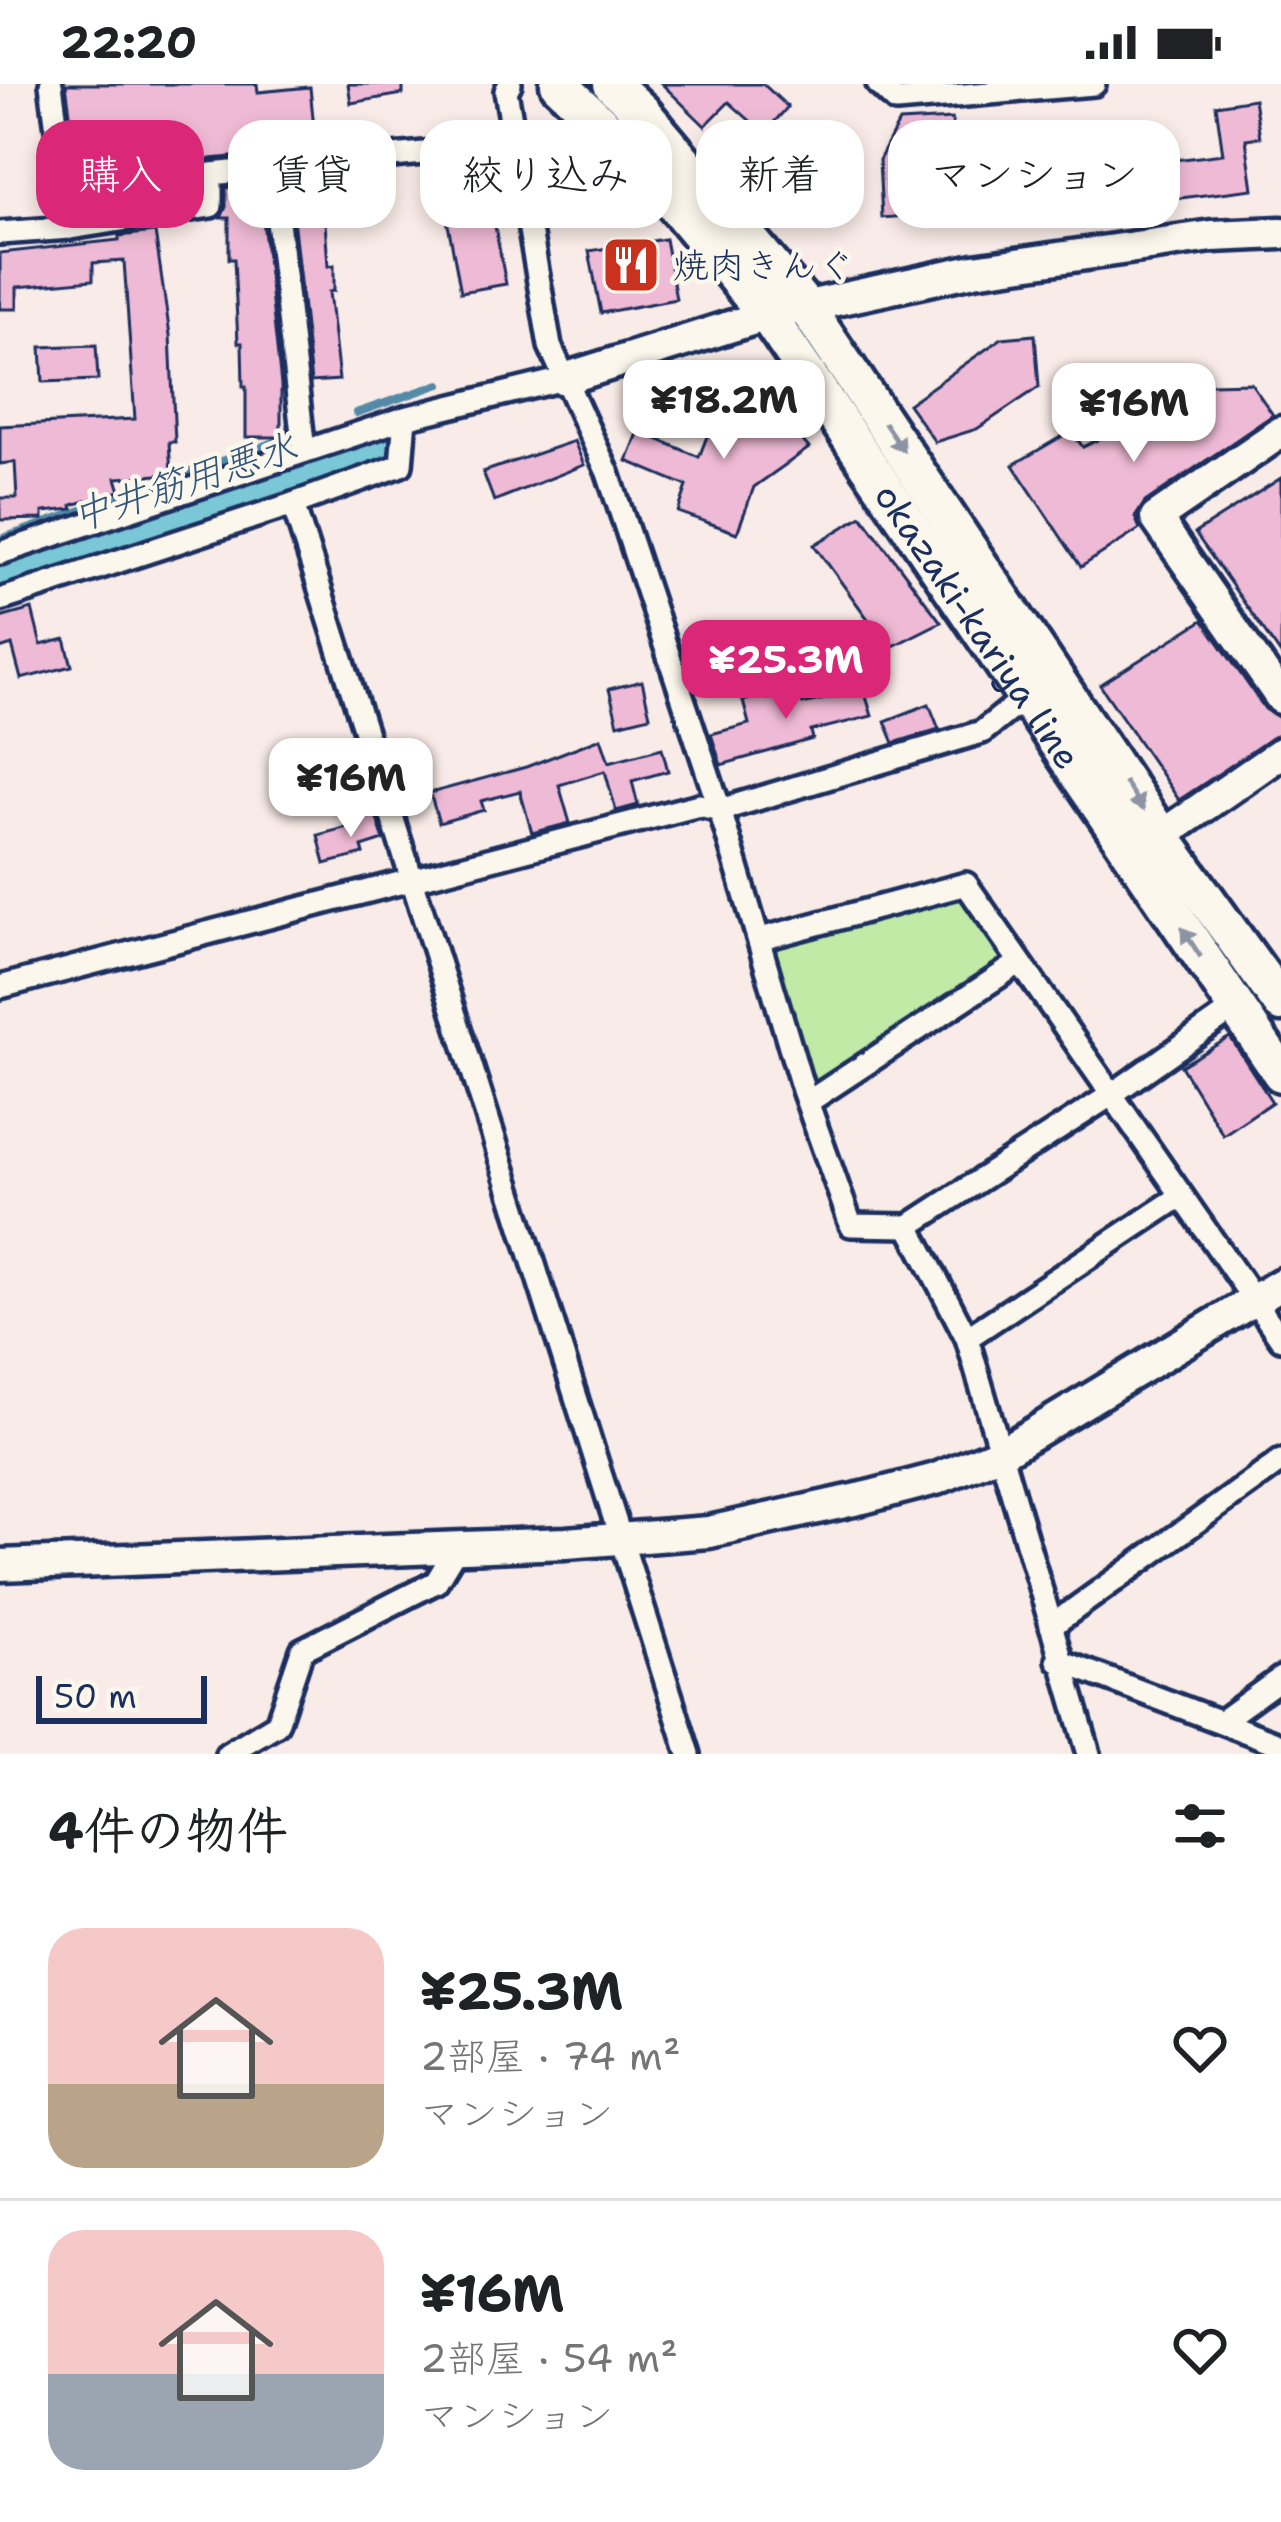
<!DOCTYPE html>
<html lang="ja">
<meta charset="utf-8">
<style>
:root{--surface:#fff;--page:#f2f2f2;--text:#202124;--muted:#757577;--line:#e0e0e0;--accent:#db2777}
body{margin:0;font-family:"Shantell Sans","Klee One",sans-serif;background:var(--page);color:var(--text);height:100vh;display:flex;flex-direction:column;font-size:45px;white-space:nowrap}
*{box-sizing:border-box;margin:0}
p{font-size:39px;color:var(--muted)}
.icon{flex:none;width:66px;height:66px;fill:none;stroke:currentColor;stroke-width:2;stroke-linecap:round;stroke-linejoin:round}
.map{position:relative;height:1670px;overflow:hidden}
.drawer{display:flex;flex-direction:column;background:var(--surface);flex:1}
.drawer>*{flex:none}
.guide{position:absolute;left:36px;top:36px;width:1209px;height:108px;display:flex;gap:24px}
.scale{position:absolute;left:36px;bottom:30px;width:171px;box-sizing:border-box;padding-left:12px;border:6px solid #1b2f5e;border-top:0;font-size:33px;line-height:42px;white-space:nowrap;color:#1b2f5e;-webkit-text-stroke:9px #fbf7ec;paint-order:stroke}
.price{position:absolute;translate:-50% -102px;padding:0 27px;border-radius:24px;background:#fff;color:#222;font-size:39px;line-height:78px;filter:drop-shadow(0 3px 6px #0008)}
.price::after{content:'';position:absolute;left:50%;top:72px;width:36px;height:27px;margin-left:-18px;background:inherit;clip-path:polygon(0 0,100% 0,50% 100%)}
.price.current{background:var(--accent);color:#fff}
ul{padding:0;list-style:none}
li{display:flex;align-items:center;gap:36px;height:300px;padding:0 48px}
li+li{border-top:3px solid var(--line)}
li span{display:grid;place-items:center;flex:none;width:336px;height:240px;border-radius:36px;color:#555}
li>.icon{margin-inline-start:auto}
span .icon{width:144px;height:144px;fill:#fffc;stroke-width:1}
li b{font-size:51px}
h2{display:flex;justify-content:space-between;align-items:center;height:144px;padding:0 48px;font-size:51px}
.pill{padding:0 42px;border-radius:36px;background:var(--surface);box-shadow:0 6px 18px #0003;font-size:42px;line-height:108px}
.pill.current{background:var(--accent);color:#fff}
.status{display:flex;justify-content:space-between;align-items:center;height:84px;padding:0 60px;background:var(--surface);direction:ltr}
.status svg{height:33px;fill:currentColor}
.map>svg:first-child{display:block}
.green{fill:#c0eaa6;stroke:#6e8c82;stroke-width:3}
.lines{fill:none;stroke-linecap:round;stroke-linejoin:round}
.stream{stroke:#538aa7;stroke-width:8}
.canal{stroke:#79c7d7;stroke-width:24}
.building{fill:#efbad5;stroke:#1b2f5e;stroke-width:3}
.street-casing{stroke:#1b2f5e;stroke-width:30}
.secondary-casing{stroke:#1b2f5e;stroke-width:39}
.primary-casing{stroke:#1b2f5e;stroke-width:45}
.street{stroke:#fbf7ec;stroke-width:21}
.secondary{stroke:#fbf7ec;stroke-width:30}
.primary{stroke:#fbf7ec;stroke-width:36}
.oneway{fill:#8b93a5}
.labels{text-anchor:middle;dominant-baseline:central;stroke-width:9;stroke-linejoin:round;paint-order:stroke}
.poi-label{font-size:36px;fill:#1b2f5e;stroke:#fbf7ec;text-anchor:start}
.street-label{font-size:36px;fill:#1b2f5e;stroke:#fbf7ec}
.water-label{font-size:39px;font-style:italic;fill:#32557c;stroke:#fbf7ec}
</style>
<div class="status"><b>22:20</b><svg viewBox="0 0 49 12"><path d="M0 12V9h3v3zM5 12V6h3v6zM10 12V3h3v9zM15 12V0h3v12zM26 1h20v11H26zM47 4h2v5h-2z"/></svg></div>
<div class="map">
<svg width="1281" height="1670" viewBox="0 0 1281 1670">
<rect width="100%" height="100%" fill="#f9ebe7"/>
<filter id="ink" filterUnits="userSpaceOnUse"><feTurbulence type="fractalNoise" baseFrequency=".00833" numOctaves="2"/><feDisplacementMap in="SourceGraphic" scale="24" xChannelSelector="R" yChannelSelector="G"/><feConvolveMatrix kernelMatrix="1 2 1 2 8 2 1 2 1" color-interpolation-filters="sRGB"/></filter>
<g filter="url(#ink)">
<path class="green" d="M 954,803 L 1013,870 L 803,1006 L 761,855 Z"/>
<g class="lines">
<g class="stream">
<path d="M 356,329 L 440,300"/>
<path d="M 0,455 L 286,354"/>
</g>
<path class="canal" d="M 0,497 L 390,366"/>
</g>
<g class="building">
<path d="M 66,0 L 257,0 L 258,8 L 310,3 L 316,65 L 210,75 L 199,82 L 79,97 Z"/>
<path d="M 348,0 L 403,0 L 403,10 L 351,19 Z"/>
<path d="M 662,0 L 763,0 L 788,23 L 764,49 L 729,18 L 705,42 Z"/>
<path d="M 1254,15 L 1260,53 L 1246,55 L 1253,105 L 1100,124 L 1095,86 L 1223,70 L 1216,21 Z"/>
<path d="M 952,35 L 960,128 L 882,134 L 879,76 L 899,38 Z"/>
<path d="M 322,94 L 328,182 L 334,181 L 334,207 L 329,208 L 339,296 L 311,298 L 289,97 Z"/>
<path d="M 486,95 L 506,200 L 461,208 L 441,104 Z"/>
<path d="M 259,100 L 281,301 L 281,353 L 246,353 L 246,303 L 243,303 L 242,259 L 238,259 L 234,175 L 229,175 L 229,134 L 221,134 L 226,123 L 226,104 Z"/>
<path d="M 155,148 L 170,251 L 175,358 L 169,358 L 171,390 L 116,394 L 120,407 L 72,421 L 73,425 L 43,428 L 43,435 L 0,436 L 0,414 L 17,414 L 15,378 L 0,380 L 0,342 L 135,335 L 124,177 L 93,179 L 93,196 L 17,203 L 17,225 L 0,225 L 0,169 L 119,156 L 119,152 Z"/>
<path d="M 665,155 L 676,215 L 601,229 L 589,167 Z"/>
<path d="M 1035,251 L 1039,303 L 977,345 L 935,358 L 908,320 L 1002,254 Z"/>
<path d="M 96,261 L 98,296 L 43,298 L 41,263 Z"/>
<path d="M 1251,299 L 1273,331 L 1145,418 L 1135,433 L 1140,445 L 1081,483 L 1013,381 L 1071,347 L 1083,363 L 1210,300 Z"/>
<path d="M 722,314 L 768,331 L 776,326 L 809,364 L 754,403 L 737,449 L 678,428 L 687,402 L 627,377 L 639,347 L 699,373 Z"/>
<path d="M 574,357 L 584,381 L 494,417 L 483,388 Z"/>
<path d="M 1281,394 L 1281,571 L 1195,449 Z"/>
<path d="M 862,432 L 941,538 L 889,564 L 814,461 Z"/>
<path d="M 32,525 L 41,561 L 65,555 L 72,582 L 21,595 L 12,561 L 0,565 L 0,534 Z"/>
<path d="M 1203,536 L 1265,625 L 1281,635 L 1281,649 L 1179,716 L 1100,601 Z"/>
<path d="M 642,597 L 650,632 L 618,640 L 609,605 Z"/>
<path d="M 798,602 L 803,620 L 864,606 L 872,632 L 811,647 L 813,655 L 721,681 L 711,650 L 749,640 L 743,617 Z"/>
<path d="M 929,620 L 939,645 L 894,659 L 885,637 Z"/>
<path d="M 601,654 L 609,678 L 662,664 L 668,687 L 632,697 L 638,721 L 616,727 L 605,687 L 559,701 L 570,739 L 532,749 L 520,707 L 481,717 L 484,726 L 439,739 L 430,709 L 526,683 Z"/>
<path d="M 375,728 L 384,756 L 362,763 L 364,770 L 325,780 L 318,751 L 362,739 L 360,733 Z"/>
<path d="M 1230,953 L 1272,1018 L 1223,1051 L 1181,982 Z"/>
</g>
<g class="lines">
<g class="street-casing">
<g id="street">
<path d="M 51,0 L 70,144"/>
<path d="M 510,0 L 506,7 L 550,262 L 608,389 L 720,726 L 803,1006 L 851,1141 L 909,1142 L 1111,1011 L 1235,924"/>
<path d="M 878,0 L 896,17 L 1094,0"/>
<path d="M 272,84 L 304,367"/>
<path d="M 0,149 L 70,144 L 211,122 L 211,90 L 515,60"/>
<path d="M 293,420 L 401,381 L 405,334"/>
<path d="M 0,469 L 405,334 L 564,295"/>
<path d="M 0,516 L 293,420 L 689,1670"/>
<path d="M 761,855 L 966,800 L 1281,1255"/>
<path d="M 0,903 L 699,721 L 720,726 L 982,648 L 1028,611"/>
<path d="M 808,1018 L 1019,879"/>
<path d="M 909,1142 L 967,1254 L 1089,1670"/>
<path d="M 967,1254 L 1181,1112"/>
<path d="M 1051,1542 L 1281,1377"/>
<path d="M 1058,1576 L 1281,1661"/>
<path d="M 1223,1636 L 1281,1594"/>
<path d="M 227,1670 L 277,1640 L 302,1566 L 436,1498 L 456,1465"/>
</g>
</g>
<g class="secondary-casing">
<g id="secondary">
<path d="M 564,295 L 767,231 L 974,186 L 1212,152 L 1281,149"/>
<path d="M 1281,348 L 1156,434 L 1281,614"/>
<path d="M 1161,752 L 1281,669"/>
<path d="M 0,1481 L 566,1459 L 709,1448 L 867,1413 L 936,1395 L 1002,1368 L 1281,1200"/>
</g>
</g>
<g class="primary-casing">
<g id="primary">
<path id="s1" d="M 559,0 L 631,68 L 767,231 L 1281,989"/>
<path d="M 612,0 L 642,28 L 806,223 L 1161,752 L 1281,919"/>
</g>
</g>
<use href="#street" class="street"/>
<use href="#secondary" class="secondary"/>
<use href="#primary" class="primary"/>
</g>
<defs><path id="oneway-solid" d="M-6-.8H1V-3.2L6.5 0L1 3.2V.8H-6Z" transform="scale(3)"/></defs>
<g class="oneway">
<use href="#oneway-solid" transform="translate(894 353) rotate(56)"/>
<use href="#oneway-solid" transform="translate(1134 712) rotate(56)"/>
<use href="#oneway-solid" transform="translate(1191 858) rotate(-123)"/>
</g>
</g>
<defs>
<g id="restaurant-square" transform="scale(3)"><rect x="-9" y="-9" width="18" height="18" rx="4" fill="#c8321e" stroke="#fbf7ec"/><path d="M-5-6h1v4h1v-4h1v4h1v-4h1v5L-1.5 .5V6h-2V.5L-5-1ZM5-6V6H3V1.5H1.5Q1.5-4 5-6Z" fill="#fff"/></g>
</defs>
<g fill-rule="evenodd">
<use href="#restaurant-square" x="631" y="181"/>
</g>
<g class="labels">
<g class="poi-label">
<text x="673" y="181">焼肉きんぐ</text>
</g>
<g class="street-label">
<text stroke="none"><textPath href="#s1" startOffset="687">okazaki-kariya line</textPath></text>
</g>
<g class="water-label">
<text transform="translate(184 397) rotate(-18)">中井筋用悪水</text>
</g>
</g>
</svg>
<div class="scale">50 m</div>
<b class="price" style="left:724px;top:378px">¥18.2M</b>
<b class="price" style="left:1134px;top:381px">¥16M</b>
<b class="price current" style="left:786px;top:638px">¥25.3M</b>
<b class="price" style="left:351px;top:756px">¥16M</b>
<div class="guide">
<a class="pill current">購入</a>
<a class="pill">賃貸</a>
<a class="pill">絞り込み</a>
<a class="pill">新着</a>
<a class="pill">マンション</a>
</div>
</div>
<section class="drawer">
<h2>4件の物件<svg class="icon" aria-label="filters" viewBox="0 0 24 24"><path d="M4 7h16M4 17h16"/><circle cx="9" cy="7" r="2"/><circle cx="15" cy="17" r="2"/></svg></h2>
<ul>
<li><span style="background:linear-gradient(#f6c9c9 65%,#b9a48a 0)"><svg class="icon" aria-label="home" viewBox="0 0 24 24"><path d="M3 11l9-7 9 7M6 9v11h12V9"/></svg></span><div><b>¥25.3M</b><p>2部屋 · 74 m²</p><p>マンション</p></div><svg class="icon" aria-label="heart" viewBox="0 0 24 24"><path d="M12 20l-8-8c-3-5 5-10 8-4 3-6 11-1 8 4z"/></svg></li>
<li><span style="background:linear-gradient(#f6c9c9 60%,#9aa5b1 0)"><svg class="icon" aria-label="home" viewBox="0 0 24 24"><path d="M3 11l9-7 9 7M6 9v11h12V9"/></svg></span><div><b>¥16M</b><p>2部屋 · 54 m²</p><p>マンション</p></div><svg class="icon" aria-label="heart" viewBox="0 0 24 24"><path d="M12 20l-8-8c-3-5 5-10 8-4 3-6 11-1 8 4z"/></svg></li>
</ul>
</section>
